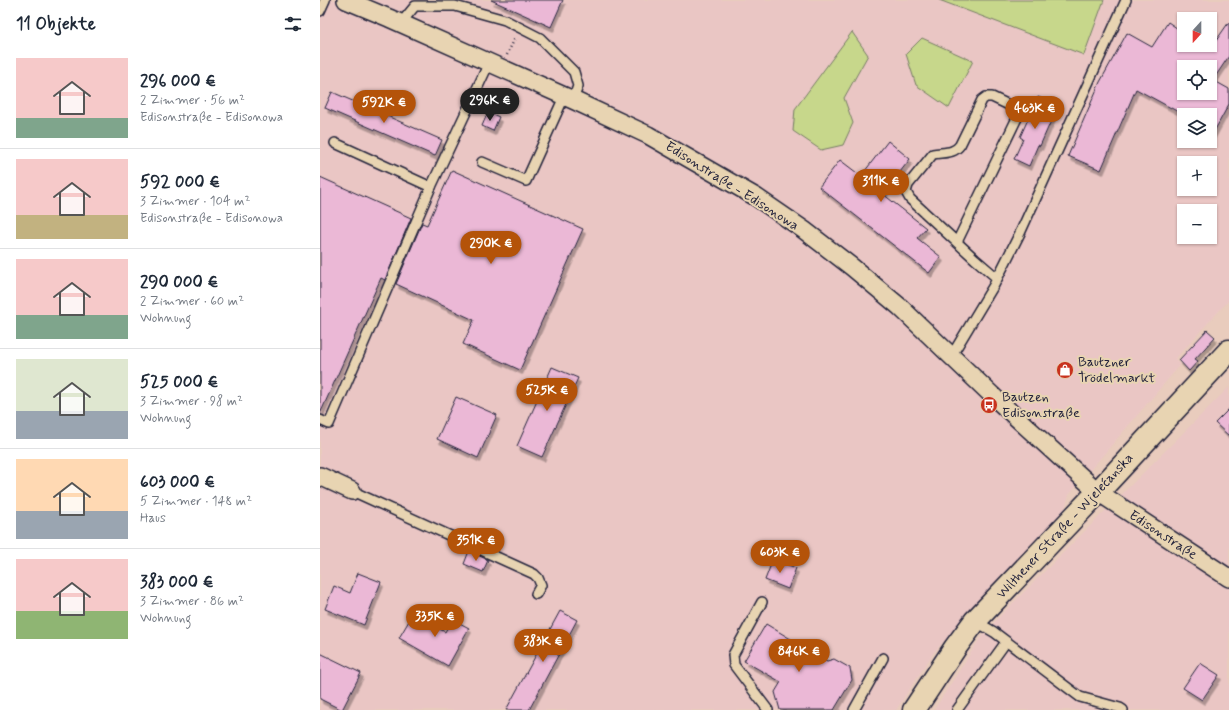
<!DOCTYPE html>
<html lang="de">
<meta charset="utf-8">
<style>
:root{--surface:#fff;--page:#f6f6f7;--text:#1f2937;--muted:#747a83;--line:#e0e1e3;--accent:#b45309}
body{margin:0;font-family:Mynerve,sans-serif;background:var(--page);color:var(--text);height:100vh;display:flex;flex-direction:column;font-size:15px;white-space:nowrap}
*{box-sizing:border-box;margin:0}
p{font-size:13px;color:var(--muted)}
.icon{flex:none;width:22px;height:22px;fill:none;stroke:currentColor;stroke-width:2;stroke-linecap:round;stroke-linejoin:round}
.map{position:relative;flex:1;overflow:hidden}
.drawer{display:flex;flex-direction:column;background:var(--surface);width:320px}
.drawer>*{flex:none}
.needle{width:26px;rotate:201deg}
.tools{position:absolute;left:857px;top:12px;display:grid;gap:8px}
.tools a{display:grid;place-items:center;width:40px;height:40px;border-radius:0px;background:var(--surface);box-shadow:0 1px 3px #0004;font-size:20px}
.price{position:absolute;translate:-50% -34px;padding:0 9px;border-radius:14px;background:var(--accent);color:#fff;font-size:13px;line-height:26px;filter:drop-shadow(0 1px 2px #0008)}
.price::after{content:'';position:absolute;left:50%;top:24px;width:12px;height:9px;margin-left:-6px;background:inherit;clip-path:polygon(0 0,100% 0,50% 100%)}
.price.current{background:#222;color:#fff}
ul{padding:0;list-style:none}
li{display:flex;align-items:center;gap:12px;height:100px;padding:0 16px}
li+li{border-top:1px solid var(--line)}
li span{display:grid;place-items:center;flex:none;width:112px;height:80px;border-radius:0px;color:#555}
li>.icon{margin-inline-start:auto}
span .icon{width:48px;height:48px;fill:#fffc;stroke-width:1}
li b{font-size:17px}
h2{display:flex;justify-content:space-between;align-items:center;height:48px;padding:0 16px;font-size:17px}
main{display:flex;flex:1;min-height:0}
.map>svg:first-child{display:block}
.built{fill:#eac6c4;fill-rule:evenodd}
.green{fill:#c7d78b;stroke:#747c63}
.building{fill:#ebb8d6;stroke:#22223b;fill-rule:evenodd;filter:url(#shadow)}
.lines{fill:none;stroke-linecap:round;stroke-linejoin:round}
.service-casing{stroke:#22223b;stroke-width:12}
.minor-casing{stroke:#22223b;stroke-width:20}
.secondary-casing{stroke:#22223b;stroke-width:25}
.path{stroke:#22223b;stroke-width:2.5;stroke-dasharray:1 3;stroke-linecap:butt}
.service{stroke:#e8d4b2;stroke-width:9}
.minor{stroke:#e8d4b2;stroke-width:17}
.secondary{stroke:#e8d4b2;stroke-width:22}
.labels{text-anchor:middle;dominant-baseline:central;stroke-width:4;stroke-linejoin:round;paint-order:stroke}
.street-label{font-size:14px;fill:#22223b;stroke:#e8d4b2}
.poi-label{font-size:14px;fill:#22223b;stroke:#e8d4b2;text-anchor:start}
</style>
<main>
<section class="drawer">
<h2>11 Objekte<svg class="icon" aria-label="filters" viewBox="0 0 24 24"><path d="M4 7h16M4 17h16"/><circle cx="9" cy="7" r="2"/><circle cx="15" cy="17" r="2"/></svg></h2>
<ul>
<li><span style="background:linear-gradient(#f6c9c9 75%,#7fa58c 0)"><svg class="icon" aria-label="home" viewBox="0 0 24 24"><path d="M3 11l9-7 9 7M6 9v11h12V9"/></svg></span><div><b>296 000 €</b><p>2 Zimmer · 56 m²</p><p>Edisonstraße - Edisonowa</p></div></li>
<li><span style="background:linear-gradient(#f6c9c9 70%,#c2b280 0)"><svg class="icon" aria-label="home" viewBox="0 0 24 24"><path d="M3 11l9-7 9 7M6 9v11h12V9"/></svg></span><div><b>592 000 €</b><p>3 Zimmer · 104 m²</p><p>Edisonstraße - Edisonowa</p></div></li>
<li><span style="background:linear-gradient(#f6c9c9 70%,#7fa58c 0)"><svg class="icon" aria-label="home" viewBox="0 0 24 24"><path d="M3 11l9-7 9 7M6 9v11h12V9"/></svg></span><div><b>290 000 €</b><p>2 Zimmer · 60 m²</p><p>Wohnung</p></div></li>
<li><span style="background:linear-gradient(#dfe7d0 65%,#9aa5b1 0)"><svg class="icon" aria-label="home" viewBox="0 0 24 24"><path d="M3 11l9-7 9 7M6 9v11h12V9"/></svg></span><div><b>525 000 €</b><p>3 Zimmer · 98 m²</p><p>Wohnung</p></div></li>
<li><span style="background:linear-gradient(#ffd9b3 65%,#9aa5b1 0)"><svg class="icon" aria-label="home" viewBox="0 0 24 24"><path d="M3 11l9-7 9 7M6 9v11h12V9"/></svg></span><div><b>603 000 €</b><p>5 Zimmer · 148 m²</p><p>Haus</p></div></li>
<li><span style="background:linear-gradient(#f6c9c9 65%,#8fb573 0)"><svg class="icon" aria-label="home" viewBox="0 0 24 24"><path d="M3 11l9-7 9 7M6 9v11h12V9"/></svg></span><div><b>383 000 €</b><p>3 Zimmer · 86 m²</p><p>Wohnung</p></div></li>
</ul>
</section>
<div class="map">
<svg width="909" height="710" viewBox="0 0 909 710">
<defs>
<filter id="shadow"><feDropShadow dx="2.5" dy="4.5" stdDeviation="0" flood-color="#0004"/></filter>
</defs>
<rect width="100%" height="100%" fill="#e9ccbd"/>
<filter id="ink" filterUnits="userSpaceOnUse"><feTurbulence type="fractalNoise" baseFrequency=".025" numOctaves="2"/><feDisplacementMap in="SourceGraphic" scale="8" xChannelSelector="R" yChannelSelector="G"/><feConvolveMatrix kernelMatrix="1 2 1 2 8 2 1 2 1" color-interpolation-filters="sRGB"/></filter>
<g filter="url(#ink)">
<g class="built">
<path d="M 0,0 L 909,0 L 909,300 L 855,359 L 861,364 L 749,495 L 743,514 L 614,652 L 576,710 L 0,710 ZM 864,19 L 890,19 L 890,45 L 864,45 ZM 864,67 L 890,67 L 890,93 L 864,93 ZM 864,115 L 890,115 L 890,141 L 864,141 ZM 864,163 L 890,163 L 890,189 L 864,189 ZM 864,211 L 890,211 L 890,237 L 864,237 Z"/>
<path d="M 909,387 L 909,710 L 614,710 L 659,640 L 677,619 Z"/>
</g>
<g class="green">
<path d="M 619,0 L 784,0 L 764,55 Z"/>
<path d="M 532,32 L 548,55 L 524,98 L 533,123 L 523,145 L 501,150 L 473,131 L 475,109 Z"/>
<path d="M 602,38 L 653,61 L 629,108 L 596,85 L 586,54 Z"/>
</g>
<g class="building">
<path d="M 171,0 L 243,0 L 231,27 Z"/>
<path d="M 848,22 L 864,33 L 864,45 L 893,45 L 909,22 L 909,56 L 893,80 L 909,89 L 909,104 L 890,139 L 890,115 L 864,115 L 816,89 L 781,170 L 748,156 L 780,82 L 807,33 L 832,47 ZM 864,67 L 890,67 L 890,93 L 864,93 Z"/>
<path d="M 12,92 L 122,140 L 115,156 L 5,108 Z"/>
<path d="M 718,97 L 738,105 L 720,146 L 718,145 L 709,166 L 694,159 L 703,139 L 700,137 Z"/>
<path d="M 168,112 L 179,117 L 173,131 L 162,126 Z"/>
<path d="M 568,141 L 590,159 L 563,194 L 606,228 L 597,238 L 621,257 L 609,273 L 499,187 L 520,160 L 541,176 Z"/>
<path d="M 132,170 L 263,229 L 200,370 L 143,344 L 154,320 L 76,284 L 102,223 L 107,225 Z"/>
<path d="M 0,177 L 91,218 L 65,280 L 61,278 L 0,414 Z"/>
<path d="M 887,330 L 895,337 L 875,359 L 878,361 L 869,371 L 859,360 Z"/>
<path d="M 232,367 L 258,378 L 222,457 L 197,446 Z"/>
<path d="M 136,397 L 177,415 L 158,458 L 117,439 Z"/>
<path d="M 909,409 L 909,436 L 895,423 Z"/>
<path d="M 149,551 L 168,560 L 163,572 L 144,564 Z"/>
<path d="M 453,559 L 476,568 L 468,589 L 445,580 Z"/>
<path d="M 38,573 L 61,582 L 44,625 L 5,609 L 14,586 L 30,593 Z"/>
<path d="M 240,611 L 257,620 L 209,710 L 186,710 Z"/>
<path d="M 93,614 L 125,632 L 132,619 L 149,628 L 128,666 L 79,638 Z"/>
<path d="M 446,624 L 507,661 L 514,659 L 530,668 L 532,680 L 514,710 L 460,710 L 455,692 L 461,682 L 424,661 Z"/>
<path d="M 0,653 L 41,673 L 22,710 L 0,699 Z"/>
<path d="M 880,663 L 899,675 L 882,700 L 863,688 Z"/>
</g>
<g class="lines">
<g class="service-casing">
<g id="service">
<path d="M 0,11 L 5,0"/>
<path d="M 81,23 L 95,6 L 135,6 L 185,20 L 220,38 L 254,72 L 258,86 L 253,100"/>
<path d="M 15,143 L 111,187 L 169,63"/>
<path d="M 162,162 L 206,181 L 244,97"/>
<path d="M 637,242 L 698,116 L 698,111 L 695,108 L 672,97 L 666,97 L 662,100 L 640,145 C 634,154 623,152 613,154 L 588,185 L 586,192 L 590,199 L 655,259 L 677,278"/>
<path d="M 632,355 L 674,285 L 701,231 L 806,0"/>
<path d="M 0,420 L 9,424 L 111,187"/>
<path d="M 32,491 L 214,574 L 218,578 L 221,585 L 216,594"/>
<path d="M 442,602 L 413,655 L 414,665 L 448,710"/>
<path d="M 655,621 L 674,632 L 760,697 L 800,708 L 803,710"/>
<path d="M 534,710 L 563,658"/>
<path d="M 637,710 L 686,642"/>
</g>
</g>
<g class="minor-casing">
<g id="minor">
<path d="M 26,0 L 69,18 L 253,100 L 328,135 L 436,197 L 484,230 L 532,267 L 580,307 L 676,399 L 778,492 L 909,578"/>
<path d="M 0,476 L 32,491"/>
</g>
</g>
<g class="secondary-casing">
<path id="secondary" d="M 594,710 L 635,648 L 655,621 L 778,492 L 909,351"/>
</g>
<path class="path" d="M 187,55 L 195,38"/>
<use href="#service" class="service"/>
<use href="#minor" class="minor"/>
<use href="#secondary" class="secondary"/>
</g>
</g>
<defs>
<g id="shop-disc" transform="scale(0.9)"><circle r="9.5" fill="#c8321e" stroke="#e8d4b2"/><path d="M-5-2.5h2.3a2.7 3.5 0 0 1 5.4 0H5L5.5 6h-11ZM-1.5-2.5h3a1.5 2.3 0 0 0-3 0Z" fill="#fff"/></g>
<g id="bus-disc" transform="scale(0.9)"><circle r="9.5" fill="#c8321e" stroke="#e8d4b2"/><path d="M-5-6H5V4H4V6H2V4H-2V6H-4V4H-5ZM-3.5-4V0h7V-4ZM-3.5 1.2v1.5H-2V1.2ZM2 1.2v1.5H3.5V1.2Z" fill="#fff"/></g>
</defs>
<g fill-rule="evenodd">
<use href="#shop-disc" x="745" y="370"/>
<use href="#bus-disc" x="669" y="405"/>
</g>
<g class="labels">
<g class="street-label">
<text transform="translate(412 186) rotate(32)">Edisonstraße - Edisonowa</text>
<text transform="translate(745 526) rotate(-47)">Wilthener Straße - Wjelećanska</text>
<text transform="translate(843 535) rotate(33)">Edisonstraße</text>
</g>
<g class="poi-label">
<text x="758" y="362">Bautzner<tspan x="758" dy="16">Trödelmarkt</tspan></text>
<text x="682" y="397">Bautzen<tspan x="682" dy="16">Edisonstraße</tspan></text>
</g>
</g>
</svg>
<div class="tools">
<a><svg class="needle" viewBox="-14 -14 28 28"><path d="M0-13l5 13h-10z" fill="#e53935"/><path d="M0 13l5-13h-10z" fill="#747a83"/></svg></a>
<a><svg class="icon" aria-label="locate" viewBox="0 0 24 24"><circle cx="12" cy="12" r="6"/><path d="M12 2v4M12 18v4M2 12h4M18 12h4"/></svg></a>
<a><svg class="icon" aria-label="layers" viewBox="0 0 24 24"><path d="M12 4l9 5-9 5-9-5zM3 14l9 5 9-5"/></svg></a>
<a>+</a>
<a>−</a>
</div>
<b class="price current" style="left:170px;top:122px">296K €</b>
<b class="price" style="left:64px;top:124px">592K €</b>
<b class="price" style="left:715px;top:130px">463K €</b>
<b class="price" style="left:561px;top:203px">311K €</b>
<b class="price" style="left:171px;top:265px">290K €</b>
<b class="price" style="left:227px;top:412px">525K €</b>
<b class="price" style="left:156px;top:562px">351K €</b>
<b class="price" style="left:460px;top:574px">603K €</b>
<b class="price" style="left:115px;top:638px">335K €</b>
<b class="price" style="left:223px;top:663px">383K €</b>
<b class="price" style="left:479px;top:673px">846K €</b>
</div>
</main>
